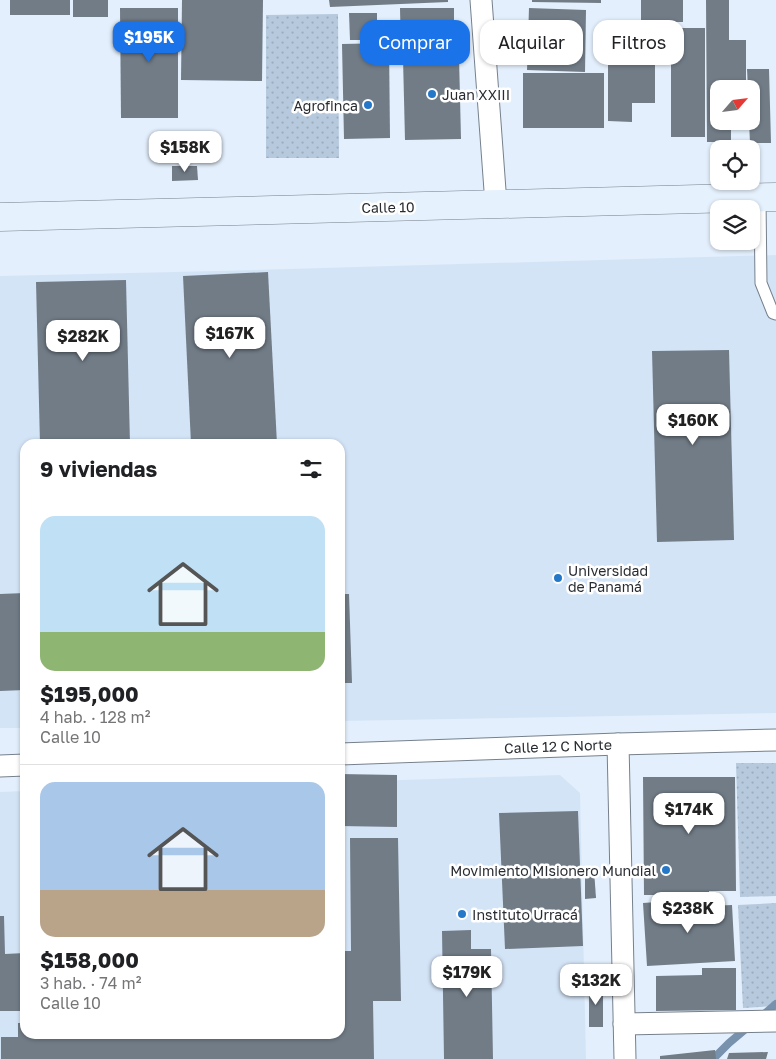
<!DOCTYPE html>
<html lang="es">
<meta charset="utf-8">
<style>
:root{--surface:#fff;--page:#f2f2f2;--text:#202124;--muted:#757577;--line:#e0e0e0;--accent:#1a73e8}
body{margin:0;font-family:"Golos Text",sans-serif;background:var(--page);color:var(--text);height:100vh;display:flex;flex-direction:column;font-size:19px;white-space:nowrap}
*{box-sizing:border-box;margin:0}
p{font-size:16px;color:var(--muted)}
.icon{flex:none;width:28px;height:28px;fill:none;stroke:currentColor;stroke-width:2;stroke-linecap:round;stroke-linejoin:round}
.map{position:relative;flex:1;overflow:hidden}
.panel{position:absolute;left:20px;top:439px;width:325px;height:600px;display:flex;flex-direction:column;background:var(--surface);border-radius:15px;box-shadow:0 1px 4px #0004}
.panel>*{flex:none}
.top-card{position:absolute;left:360px;top:20px;width:340px;height:45px;display:flex;gap:10px}
.needle{width:32px;rotate:62deg}
.buttons{position:absolute;left:710px;top:80px;display:grid;gap:10px}
.buttons a{display:grid;place-items:center;width:50px;height:50px;border-radius:10px;background:var(--surface);box-shadow:0 1px 4px #0004;font-size:25px}
.price{position:absolute;translate:-50% -42px;padding:0 11px;border-radius:10px;background:#fff;color:#222;font-size:16px;line-height:32px;filter:drop-shadow(0 1px 2px #0008)}
.price::after{content:'';position:absolute;left:50%;top:30px;width:15px;height:11px;margin-left:-8px;background:inherit;clip-path:polygon(0 0,100% 0,50% 100%)}
.price.current{background:var(--accent);color:#fff}
ul{padding:0;list-style:none}
li{display:grid;align-content:center;gap:10px;height:265px;padding:0 20px}
li+li{border-top:1px solid var(--line)}
li span{display:grid;place-items:center;height:155px;border-radius:15px;color:#555}
li>.icon{margin-inline-start:auto}
span .icon{width:90px;height:90px;fill:#fffc;stroke-width:1}
li b{font-size:21px}
h2{display:flex;justify-content:space-between;align-items:center;height:60px;padding:0 20px;font-size:21px}
.pill{padding:0 18px;border-radius:15px;background:var(--surface);box-shadow:0 1px 4px #0004;font-size:18px;line-height:45px}
.pill.current{background:var(--accent);color:#fff}
.map>svg:first-child{display:block}
.built{fill:#d4e4f7}
.grass{fill:url(#grass-dots)}
.lines{fill:none;stroke-linecap:round;stroke-linejoin:round}
.stream{stroke:#7891ad;stroke-width:8}
.building{fill:#717c87}
.service-casing{stroke:#76808c;stroke-width:13}
.minor-casing{stroke:#76808c;stroke-width:23}
.secondary-casing{stroke:#76808c;stroke-width:29}
.service{stroke:#fff;stroke-width:11}
.minor{stroke:#fff;stroke-width:21}
.secondary{stroke:#e5f1fd;stroke-width:28}
.poi-dot{fill:#2578c7;stroke:#fff;stroke-width:2}
.labels{text-anchor:middle;dominant-baseline:central;stroke-width:5;stroke-linejoin:round;paint-order:stroke}
.poi-label{font-size:14px;fill:#282c31;stroke:#fff;text-anchor:start}
.street-label{font-size:14px;fill:#282c31;stroke:#fff}
</style>
<div class="map">
<svg width="776" height="1059" viewBox="0 0 776 1059">
<defs>
<pattern id="grass-dots" width="8" height="8" patternUnits="userSpaceOnUse" patternTransform="scale(1.25)"><rect width="8" height="8" fill="#b6c9dd"/><path d="M2 2h.1M6 6h.1" fill="none" stroke="#9cadbe" stroke-width="1.8" stroke-linecap="round"/></pattern>
</defs>
<rect width="100%" height="100%" fill="#e3effc"/>
<g class="built">
<path d="M 776,255 L 776,713 L 340,721 L 340,444 L 25,444 L 25,728 L 0,728 L 0,276 L 217,271 Z"/>
<path d="M 560,775 L 580,793 L 586,1059 L 0,1059 L 0,792 L 25,791 L 25,1034 L 340,1034 L 340,782 Z"/>
</g>
<g class="grass">
<path d="M 338,14 L 339,158 L 266,158 L 266,15 Z"/>
<path d="M 736,763 L 776,763 L 776,896 L 740,897 Z"/>
<path d="M 776,903 L 776,1006 L 743,1008 L 738,905 Z"/>
</g>
<g class="lines">
<g class="stream">
<path d="M 762,1016 L 776,1004"/>
<path d="M 713,1059 L 729,1043 L 748,1027"/>
</g>
</g>
<g class="building">
<rect x="10" y="0" width="60" height="15"/>
<rect x="73" y="0" width="35" height="17"/>
<path d="M 182,0 L 263,0 L 262,81 L 181,80 Z"/>
<path d="M 329,0 L 448,0 L 448,2 L 330,7 Z"/>
<path d="M 532,0 L 601,0 L 601,3 L 532,2 Z"/>
<rect x="641" y="0" width="42" height="22"/>
<path d="M 706,0 L 729,0 L 729,40 L 746,40 L 746,89 L 719,89 L 719,121 L 731,121 L 731,142 L 707,142 Z"/>
<path d="M 120,8 L 178,8 L 178,118 L 121,118 Z"/>
<path d="M 400,8 L 454,8 L 454,53 L 401,53 Z"/>
<path d="M 529,8 L 586,10 L 585,72 L 527,70 Z"/>
<path d="M 349,13 L 377,13 L 377,40 L 350,40 Z"/>
<rect x="671" y="28" width="34" height="109"/>
<path d="M 608,35 L 655,35 L 655,103 L 632,103 L 632,122 L 608,121 Z"/>
<path d="M 389,43 L 390,138 L 344,139 L 342,44 Z"/>
<path d="M 459,57 L 461,139 L 405,140 L 403,58 Z"/>
<path d="M 747,69 L 769,69 L 771,143 L 750,143 L 749,121 L 751,121 L 751,89 L 748,89 Z"/>
<rect x="523" y="73" width="81" height="55"/>
<path d="M 172,166 L 197,166 L 198,180 L 172,181 Z"/>
<path d="M 268,272 L 277,444 L 191,444 L 183,276 Z"/>
<path d="M 126,280 L 130,444 L 40,444 L 36,282 Z"/>
<path d="M 729,350 L 734,540 L 657,542 L 652,351 Z"/>
<path d="M 25,593 L 25,690 L 0,691 L 0,594 Z"/>
<path d="M 340,594 L 349,594 L 352,683 L 340,683 Z"/>
<path d="M 340,774 L 397,775 L 397,827 L 340,826 Z"/>
<path d="M 643,777 L 735,777 L 736,891 L 709,891 L 709,895 L 644,895 Z"/>
<path d="M 578,811 L 583,946 L 505,949 L 499,813 Z"/>
<path d="M 350,838 L 398,838 L 401,1001 L 373,1001 L 374,1059 L 1,1059 L 1,1037 L 18,1037 L 18,1023 L 25,1023 L 25,1034 L 340,1034 L 340,951 L 351,951 Z"/>
<path d="M 585,870 L 594,870 L 596,898 L 585,899 Z"/>
<path d="M 685,900 L 686,907 L 732,905 L 735,961 L 647,966 L 643,903 Z"/>
<path d="M 0,916 L 4,916 L 5,954 L 25,953 L 25,1011 L 0,1011 Z"/>
<path d="M 471,930 L 471,949 L 491,949 L 493,1059 L 444,1059 L 442,931 Z"/>
<path d="M 702,968 L 736,968 L 736,1010 L 656,1011 L 656,976 L 702,975 Z"/>
<rect x="589" y="985" width="14" height="42"/>
<path d="M 715,1050 L 716,1059 L 660,1059 L 660,1056 Z"/>
<path d="M 768,1052 L 766,1059 L 727,1059 L 729,1053 Z"/>
</g>
<g class="lines">
<g class="service-casing">
<path id="service" d="M 760,198 L 761,283 L 773,313 L 776,314"/>
</g>
<g class="minor-casing">
<g id="minor">
<path d="M 481,0 L 496,204"/>
<path d="M 618,744 L 625,1059"/>
<path d="M 340,754 L 618,744 L 776,740"/>
<path d="M 0,766 L 25,765"/>
<path d="M 624,1024 L 776,1021"/>
</g>
</g>
<g class="secondary-casing">
<path id="secondary" d="M 0,217 L 776,197"/>
</g>
<use href="#service" class="service"/>
<use href="#minor" class="minor"/>
<use href="#secondary" class="secondary"/>
</g>
<g class="poi-dot">
<circle cx="432" cy="94" r="5"/>
<circle cx="368" cy="105" r="5"/>
<circle cx="558" cy="578" r="5"/>
<circle cx="666" cy="870" r="5"/>
<circle cx="462" cy="914" r="5"/>
</g>
<g class="labels">
<g class="poi-label">
<text x="442" y="94">Juan XXIII</text>
<text x="358" y="105" text-anchor="end">Agrofinca</text>
<text x="568" y="570">Universidad<tspan x="568" dy="16">de Panamá</tspan></text>
<text x="656" y="870" text-anchor="end">Movimiento MIsionero Mundial</text>
<text x="472" y="914">Instituto Urracá</text>
</g>
<g class="street-label">
<text transform="translate(388 207) rotate(-1)">Calle 10</text>
<text transform="translate(558 746) rotate(-2)">Calle 12 C Norte</text>
</g>
</g>
</svg>
<div class="buttons">
<a><svg class="needle" viewBox="-14 -14 28 28"><path d="M0-13l5 13h-10z" fill="#e53935"/><path d="M0 13l5-13h-10z" fill="#757577"/></svg></a>
<a><svg class="icon" aria-label="locate" viewBox="0 0 24 24"><circle cx="12" cy="12" r="6"/><path d="M12 2v4M12 18v4M2 12h4M18 12h4"/></svg></a>
<a><svg class="icon" aria-label="layers" viewBox="0 0 24 24"><path d="M12 4l9 5-9 5-9-5zM3 14l9 5 9-5"/></svg></a>
</div>
<b class="price current" style="left:149px;top:63px">$195K</b>
<b class="price" style="left:185px;top:173px">$158K</b>
<b class="price" style="left:230px;top:359px">$167K</b>
<b class="price" style="left:83px;top:362px">$282K</b>
<b class="price" style="left:693px;top:446px">$160K</b>
<b class="price" style="left:689px;top:835px">$174K</b>
<b class="price" style="left:688px;top:934px">$238K</b>
<b class="price" style="left:467px;top:998px">$179K</b>
<b class="price" style="left:596px;top:1006px">$132K</b>
<div class="top-card">
<a class="pill current">Comprar</a>
<a class="pill">Alquilar</a>
<a class="pill">Filtros</a>
</div>
<section class="panel">
<h2>9 viviendas<svg class="icon" aria-label="filters" viewBox="0 0 24 24"><path d="M4 7h16M4 17h16"/><circle cx="9" cy="7" r="2"/><circle cx="15" cy="17" r="2"/></svg></h2>
<ul>
<li><span style="background:linear-gradient(#bfe0f5 75%,#8fb573 0)"><svg class="icon" aria-label="home" viewBox="0 0 24 24"><path d="M3 11l9-7 9 7M6 9v11h12V9"/></svg></span><div><b>$195,000</b><p>4 hab. · 128 m²</p><p>Calle 10</p></div></li>
<li><span style="background:linear-gradient(#a9c7e8 70%,#b9a48a 0)"><svg class="icon" aria-label="home" viewBox="0 0 24 24"><path d="M3 11l9-7 9 7M6 9v11h12V9"/></svg></span><div><b>$158,000</b><p>3 hab. · 74 m²</p><p>Calle 10</p></div></li>
</ul>
</section>
</div>
